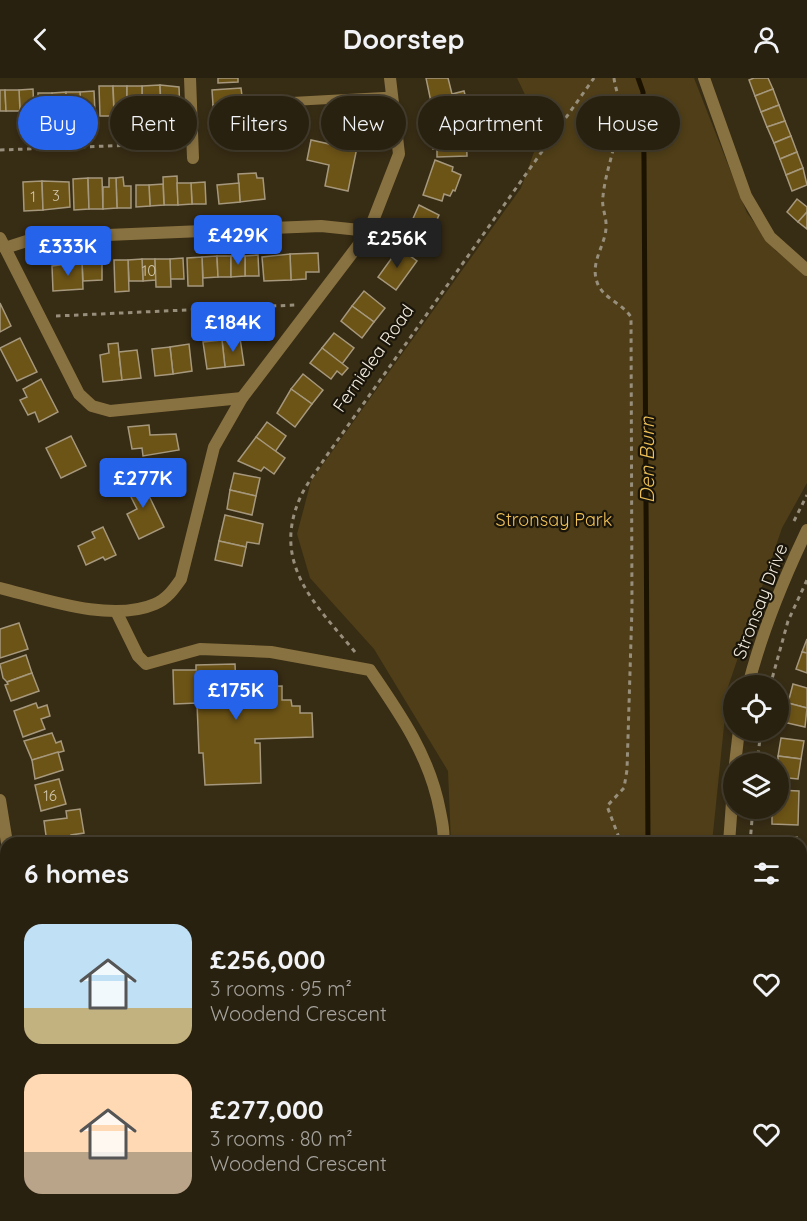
<!DOCTYPE html>
<meta charset="utf-8">
<style>
:root{--surface:#29210f;--page:#352e1d;--text:#f1f3f6;--muted:#a5a39e;--line:#453e2f;--accent:#2563eb}
body{margin:0;font-family:Quicksand,sans-serif;background:var(--page);color:var(--text);height:100vh;display:flex;flex-direction:column;font-size:22px;white-space:nowrap}
*{box-sizing:border-box;margin:0}
p{font-size:20px;color:var(--muted)}
.icon{flex:none;width:33px;height:33px;fill:none;stroke:currentColor;stroke-width:2;stroke-linecap:round;stroke-linejoin:round}
.map{position:relative;flex:1;overflow:hidden}
.panel{position:absolute;left:0px;top:759px;width:807px;height:384px;display:flex;flex-direction:column;background:var(--surface);border-radius:18px 18px 0 0;box-shadow:0 3px 9px #0003,0 0 0 2px var(--line)}
.panel>*{flex:none}
.hud{position:absolute;left:18px;top:18px;width:771px;height:54px;display:flex;gap:12px}
.buttons{position:absolute;left:723px;top:597px;display:grid;gap:12px}
.buttons a{display:grid;place-items:center;width:66px;height:66px;border-radius:50%;background:var(--surface);box-shadow:0 3px 9px #0003,0 0 0 2px var(--line);font-size:30px}
.price{position:absolute;translate:-50% -51px;padding:0 14px;border-radius:6px;background:var(--accent);color:#fff;font-size:20px;line-height:39px;filter:drop-shadow(0 2px 3px #0008)}
.price::after{content:'';position:absolute;left:50%;top:36px;width:18px;height:14px;margin-left:-9px;background:inherit;clip-path:polygon(0 0,100% 0,50% 100%)}
.price.active{background:#222;color:#fff}
ul{padding:0;list-style:none}
li{display:flex;align-items:center;gap:18px;height:150px;padding:0 24px}
li span{display:grid;place-items:center;flex:none;width:168px;height:120px;border-radius:18px;color:#555}
li>.icon{margin-inline-start:auto}
span .icon{width:72px;height:72px;fill:#fffc;stroke-width:1}
li b{font-size:26px}
h2{display:flex;justify-content:space-between;align-items:center;height:72px;padding:0 24px;font-size:26px}
.chip{padding:0 21px;border-radius:27px;background:var(--surface);box-shadow:0 3px 9px #0003,0 0 0 2px var(--line);font-size:21px;line-height:54px}
.chip.active{background:var(--accent);color:#fff}
header{display:flex;justify-content:space-between;align-items:center;height:78px;padding:0 24px;background:var(--surface);font-size:27px;font-weight:700}
.map>svg:first-child{display:block}
.green{fill:#4f3e17}
.lines{fill:none;stroke-linecap:round;stroke-linejoin:round}
.stream{stroke:#1c1200;stroke-width:5}
.building{fill:#6c5316;stroke:#a5987d;stroke-width:1.5}
.path{stroke:#978e7b;stroke-width:3;stroke-dasharray:4.5 4.5;stroke-linecap:butt}
.lane{stroke:#897241;stroke-width:9}
.street{stroke:#897241;stroke-width:12}
.secondary{stroke:#be9944;stroke-width:12}
.labels{text-anchor:middle;dominant-baseline:central;stroke-width:4.5;stroke-linejoin:round;paint-order:stroke}
.number-label{font-size:15px;fill:#d1c6ac}
.street-label{font-size:18px;fill:#f3ecde;stroke:#1a150a}
.park-label{font-size:18px;fill:#f1c258;stroke:#1a150a}
.water-label{font-size:20px;font-style:italic;fill:#eec056;stroke:#1a150a}
</style>
<header><svg class="icon" aria-label="back" viewBox="0 0 24 24"><path d="M15 5l-7 7 7 7"/></svg>Doorstep<svg class="icon" aria-label="person" viewBox="0 0 24 24"><circle cx="12" cy="8" r="4"/><path d="M4 21q1-7 8-7t8 7"/></svg></header>
<div class="map">
<svg width="807" height="1143" viewBox="0 0 807 1143">
<rect width="100%" height="100%" fill="#372c14"/>
<g class="green">
<path d="M 517,0 L 694,0 L 747,135 L 776,173 L 807,196 L 807,405 L 782,450 L 728,609 L 712,765 L 451,765 L 448,693 L 374,571 L 310,500 L 297,456 L 311,403 L 521,110 L 542,52 Z"/>
<path d="M 0,1086 L 6,1086 L 6,1137 L 61,1137 L 60,1143 L 0,1143 Z"/>
<path d="M 422,1137 L 464,1137 L 462,1143 L 420,1143 Z"/>
<path d="M 605,1137 L 681,1137 L 678,1143 L 615,1143 Z"/>
</g>
<g class="lines">
<g class="stream">
<path d="M 638,0 L 643,14 L 644,81 L 648,765"/>
<path d="M 442,1143 L 444,1137"/>
</g>
</g>
<g class="building">
<path d="M 218,0 L 238,0 L 238,4 L 218,5 Z"/>
<path d="M 426,0 L 448,0 L 452,16 L 464,13 L 467,24 L 436,31 L 434,23 L 431,24 Z"/>
<path d="M 754,0 L 768,0 L 773,11 L 755,18 L 749,2 Z"/>
<path d="M 160,7 L 161,29 L 142,29 L 142,8 Z"/>
<path d="M 160,7 L 179,9 L 180,34 L 165,34 L 165,29 L 161,29 Z"/>
<path d="M 99,8 L 113,8 L 114,38 L 100,38 Z"/>
<path d="M 113,8 L 127,8 L 127,29 L 114,29 Z"/>
<rect x="127" y="8" width="15" height="21"/>
<path d="M 241,10 L 243,26 L 213,27 L 212,12 Z"/>
<path d="M 33,11 L 34,33 L 20,33 L 19,12 Z"/>
<path d="M 773,11 L 779,27 L 761,34 L 755,18 Z"/>
<path d="M 0,12 L 5,12 L 6,33 L 0,33 Z"/>
<path d="M 5,12 L 19,12 L 20,33 L 6,33 Z"/>
<path d="M 94,13 L 95,34 L 81,34 L 80,14 Z"/>
<path d="M 66,14 L 67,35 L 53,35 L 52,15 Z"/>
<path d="M 66,14 L 80,14 L 81,34 L 67,35 Z"/>
<path d="M 38,15 L 52,15 L 53,35 L 39,35 Z"/>
<path d="M 243,26 L 243,41 L 214,43 L 213,27 Z"/>
<path d="M 779,27 L 785,43 L 767,49 L 761,34 Z"/>
<path d="M 454,35 L 454,53 L 466,52 L 467,78 L 437,79 L 437,71 L 433,71 L 432,36 Z"/>
<path d="M 243,41 L 244,57 L 215,59 L 214,43 Z"/>
<path d="M 785,43 L 791,58 L 774,65 L 767,49 Z"/>
<path d="M 339,45 L 361,50 L 348,113 L 325,108 L 329,87 L 307,82 L 311,62 L 334,67 Z"/>
<path d="M 791,58 L 797,74 L 780,81 L 774,65 Z"/>
<path d="M 797,74 L 803,90 L 786,97 L 780,81 Z"/>
<path d="M 435,82 L 453,89 L 452,93 L 461,97 L 455,113 L 453,112 L 450,118 L 444,116 L 442,123 L 423,117 Z"/>
<path d="M 803,90 L 807,107 L 792,113 L 786,97 Z"/>
<path d="M 256,95 L 257,100 L 263,100 L 265,121 L 240,124 L 238,96 Z"/>
<path d="M 177,98 L 178,127 L 164,127 L 163,99 Z"/>
<path d="M 123,99 L 124,108 L 131,108 L 131,130 L 117,130 L 116,100 Z"/>
<path d="M 88,100 L 89,131 L 74,132 L 73,101 Z"/>
<path d="M 88,100 L 102,100 L 103,131 L 89,131 Z"/>
<path d="M 109,100 L 116,100 L 117,130 L 103,131 L 103,109 L 109,109 Z"/>
<path d="M 42,103 L 43,132 L 24,133 L 23,104 Z"/>
<path d="M 42,103 L 69,104 L 70,129 L 43,132 Z"/>
<path d="M 205,104 L 206,126 L 192,126 L 191,105 Z"/>
<path d="M 177,105 L 191,105 L 192,126 L 178,127 Z"/>
<path d="M 239,105 L 240,124 L 219,126 L 217,107 Z"/>
<path d="M 163,106 L 164,127 L 150,128 L 149,107 Z"/>
<path d="M 136,107 L 149,107 L 150,128 L 136,129 Z"/>
<path d="M 797,121 L 807,129 L 807,134 L 798,144 L 787,134 Z"/>
<path d="M 419,127 L 439,137 L 424,170 L 404,161 Z"/>
<path d="M 807,134 L 807,151 L 798,144 Z"/>
<path d="M 399,170 L 417,183 L 396,212 L 378,199 Z"/>
<path d="M 318,175 L 319,194 L 306,194 L 306,201 L 291,202 L 290,176 Z"/>
<path d="M 290,176 L 291,202 L 264,203 L 262,179 Z"/>
<path d="M 258,177 L 259,198 L 245,198 L 245,178 Z"/>
<path d="M 217,178 L 218,199 L 203,200 L 202,179 Z"/>
<path d="M 217,178 L 231,178 L 231,199 L 218,199 Z"/>
<path d="M 231,178 L 245,178 L 245,198 L 231,199 Z"/>
<path d="M 202,179 L 203,208 L 188,208 L 187,180 Z"/>
<path d="M 183,180 L 184,201 L 170,201 L 170,181 Z"/>
<path d="M 142,181 L 155,181 L 156,202 L 143,203 Z"/>
<path d="M 142,181 L 143,203 L 129,203 L 128,182 Z"/>
<path d="M 155,181 L 170,181 L 171,209 L 156,209 Z"/>
<path d="M 114,182 L 128,182 L 129,213 L 115,214 Z"/>
<path d="M 102,183 L 102,202 L 83,203 L 82,184 Z"/>
<path d="M 82,184 L 83,211 L 53,213 L 52,188 Z"/>
<path d="M 364,213 L 385,230 L 374,244 L 352,228 Z"/>
<path d="M 0,225 L 11,248 L 0,254 Z"/>
<path d="M 352,228 L 374,244 L 362,260 L 341,243 Z"/>
<path d="M 334,255 L 354,270 L 342,286 L 322,270 Z"/>
<path d="M 20,260 L 37,294 L 17,303 L 0,270 Z"/>
<path d="M 240,260 L 244,287 L 225,289 L 222,262 Z"/>
<path d="M 222,262 L 225,289 L 207,291 L 203,264 Z"/>
<path d="M 118,265 L 122,302 L 103,304 L 100,277 L 109,275 L 108,266 Z"/>
<path d="M 189,266 L 192,293 L 173,296 L 170,269 Z"/>
<path d="M 170,269 L 173,296 L 155,298 L 152,271 Z"/>
<path d="M 322,270 L 348,290 L 342,297 L 337,293 L 331,301 L 310,285 Z"/>
<path d="M 137,272 L 141,300 L 122,302 L 119,274 Z"/>
<path d="M 303,296 L 323,312 L 312,326 L 291,311 Z"/>
<path d="M 41,301 L 58,334 L 39,344 L 35,334 L 28,337 L 20,322 L 27,319 L 23,311 Z"/>
<path d="M 291,311 L 312,326 L 295,349 L 277,335 Z"/>
<path d="M 267,344 L 286,358 L 275,374 L 256,359 Z"/>
<path d="M 149,347 L 150,357 L 176,356 L 179,372 L 143,378 L 142,370 L 132,371 L 128,349 Z"/>
<path d="M 71,358 L 86,388 L 61,400 L 46,370 Z"/>
<path d="M 256,359 L 285,380 L 274,396 L 264,389 L 261,393 L 238,383 Z"/>
<path d="M 234,395 L 260,400 L 256,418 L 230,412 Z"/>
<path d="M 139,397 L 164,449 L 139,461 L 127,436 L 137,431 L 124,405 Z"/>
<path d="M 230,412 L 256,418 L 252,437 L 227,431 Z"/>
<path d="M 225,437 L 263,446 L 259,466 L 247,464 L 246,469 L 219,463 Z"/>
<path d="M 103,449 L 116,477 L 105,482 L 103,479 L 86,487 L 78,468 L 95,460 L 92,454 Z"/>
<path d="M 219,463 L 246,469 L 242,488 L 215,482 Z"/>
<path d="M 19,545 L 28,571 L 0,580 L 0,551 Z"/>
<path d="M 807,561 L 807,575 L 802,574 Z"/>
<path d="M 802,574 L 807,575 L 807,595 L 796,591 Z"/>
<path d="M 26,577 L 32,595 L 7,604 L 3,600 L 0,586 Z"/>
<path d="M 235,586 L 236,609 L 282,608 L 282,622 L 291,622 L 292,628 L 300,628 L 300,635 L 312,635 L 313,659 L 255,661 L 255,665 L 260,665 L 261,705 L 205,707 L 203,675 L 199,675 L 197,625 L 174,626 L 173,592 L 196,592 L 196,587 Z"/>
<path d="M 32,595 L 39,613 L 11,623 L 5,607 L 8,606 L 7,604 Z"/>
<path d="M 793,606 L 807,610 L 807,630 L 788,625 Z"/>
<path d="M 36,625 L 38,630 L 47,627 L 50,638 L 41,641 L 45,651 L 23,659 L 14,633 Z"/>
<path d="M 788,625 L 807,630 L 805,649 L 783,644 Z"/>
<path d="M 52,655 L 56,665 L 61,663 L 64,673 L 32,682 L 24,663 Z"/>
<path d="M 781,660 L 804,663 L 801,681 L 778,678 Z"/>
<path d="M 58,674 L 63,692 L 35,701 L 32,682 Z"/>
<path d="M 778,678 L 801,681 L 798,701 L 778,699 Z"/>
<path d="M 59,701 L 66,726 L 41,733 L 35,707 Z"/>
<path d="M 778,712 L 799,713 L 798,747 L 772,746 L 772,730 L 778,730 Z"/>
<path d="M 80,731 L 84,755 L 71,757 L 72,765 L 47,765 L 44,743 L 67,740 L 66,733 Z"/>
<rect x="771" y="759" width="26" height="6"/>
<path d="M 801,783 L 807,786 L 807,797 L 804,800 L 801,800 Z"/>
<path d="M 801,868 L 807,871 L 807,878 L 801,882 Z"/>
<path d="M 801,893 L 803,914 L 807,917 L 805,926 L 801,926 Z"/>
<path d="M 801,939 L 803,962 L 807,962 L 807,974 L 801,974 Z"/>
<rect x="801" y="982" width="6" height="42"/>
<path d="M 801,1029 L 803,1036 L 807,1035 L 807,1064 L 801,1065 Z"/>
<path d="M 802,1117 L 807,1117 L 807,1143 L 799,1143 L 799,1137 L 803,1134 Z"/>
<rect x="71" y="1137" width="22" height="6"/>
<path d="M 148,1137 L 169,1137 L 168,1141 L 176,1143 L 146,1143 Z"/>
<path d="M 261,1137 L 290,1137 L 289,1143 L 260,1143 Z"/>
</g>
<g class="lines">
<g class="path">
<path d="M 614,0 C 615,9 619,18 619,27 C 621,58 606,88 603,118 C 601,129 607,139 606,150 C 605,168 590,184 597,204 C 602,220 621,224 631,239 L 632,529 L 627,692 L 624,710 L 607,728 L 618,757 L 618,765"/>
<path d="M 0,72 L 163,66"/>
<path d="M 56,238 L 295,227"/>
<path d="M 794,443 L 807,417"/>
<path d="M 355,574 C 316,527 271,486 300,420 C 306,406 317,393 325,380 L 594,0"/>
<path d="M 770,608 L 788,543 L 807,502"/>
<path d="M 726,644 L 733,606"/>
<path d="M 757,686 L 761,652"/>
<path d="M 750,765 L 753,730"/>
<path d="M 0,1022 L 6,1022"/>
<path d="M 579,1137 L 590,1143"/>
<path d="M 424,1143 L 426,1137"/>
<path d="M 685,1143 L 688,1137"/>
<path d="M 730,1143 L 732,1137"/>
</g>
<g class="lane">
<path d="M 283,24 L 393,18"/>
<path d="M 106,1137 L 108,1143"/>
</g>
<g class="street">
<path d="M 190,0 L 193,80"/>
<path d="M 704,0 L 746,118 L 770,159 L 807,192"/>
<path d="M 176,63 L 192,62"/>
<path d="M 0,160 L 79,316 L 92,328 L 110,333 L 242,320"/>
<path d="M 5,170 L 36,160 L 321,148 L 369,153"/>
<path d="M 0,510 C 44,521 111,545 155,526 C 167,521 174,511 181,501 L 214,369 L 242,320 L 369,153 L 399,76 L 390,0"/>
<path d="M 116,533 L 138,578 L 146,586 L 200,571 L 271,574 L 370,592 C 401,637 430,679 440,733 C 442,744 445,754 443,765"/>
<path d="M 748,608 C 762,553 783,502 807,452"/>
<path d="M 735,686 L 739,652"/>
<path d="M 0,722 L 7,765"/>
<path d="M 729,765 L 734,697"/>
<path d="M 801,820 L 807,819"/>
<path d="M 801,1089 L 807,1089"/>
<path d="M 774,1137 L 774,1143"/>
<path d="M 214,1143 L 216,1137"/>
<path d="M 705,1143 L 707,1137"/>
</g>
<g class="secondary">
<path d="M 0,1043 L 6,1043"/>
<path d="M 539,1137 L 550,1143"/>
</g>
</g>
<g class="labels">
<g class="number-label">
<text x="56" y="117">3</text>
<text x="33" y="118">1</text>
<text x="149" y="192">10</text>
<text x="50" y="717">16</text>
</g>
<g class="street-label">
<text transform="translate(373 280) rotate(-55)">Fernielea Road</text>
<text transform="translate(760 523) rotate(-69)">Stronsay Drive</text>
</g>
<g class="park-label">
<text x="554" y="441">Stronsay Park</text>
</g>
<g class="water-label">
<text transform="translate(646 382) rotate(-90)">Den Burn</text>
</g>
</g>
</svg>
<div class="buttons">
<a><svg class="icon" aria-label="locate" viewBox="0 0 24 24"><circle cx="12" cy="12" r="6"/><path d="M12 2v4M12 18v4M2 12h4M18 12h4"/></svg></a>
<a><svg class="icon" aria-label="layers" viewBox="0 0 24 24"><path d="M12 4l9 5-9 5-9-5zM3 14l9 5 9-5"/></svg></a>
</div>
<b class="price" style="left:238px;top:188px">£429K</b>
<b class="price active" style="left:397px;top:191px">£256K</b>
<b class="price" style="left:68px;top:199px">£333K</b>
<b class="price" style="left:233px;top:275px">£184K</b>
<b class="price" style="left:143px;top:431px">£277K</b>
<b class="price" style="left:236px;top:643px">£175K</b>
<div class="hud">
<a class="chip active">Buy</a>
<a class="chip">Rent</a>
<a class="chip">Filters</a>
<a class="chip">New</a>
<a class="chip">Apartment</a>
<a class="chip">House</a>
</div>
<section class="panel">
<h2>6 homes<svg class="icon" aria-label="filters" viewBox="0 0 24 24"><path d="M4 7h16M4 17h16"/><circle cx="9" cy="7" r="2"/><circle cx="15" cy="17" r="2"/></svg></h2>
<ul>
<li><span style="background:linear-gradient(#bfe0f5 70%,#c2b280 0)"><svg class="icon" aria-label="home" viewBox="0 0 24 24"><path d="M3 11l9-7 9 7M6 9v11h12V9"/></svg></span><div><b>£256,000</b><p>3 rooms · 95 m²</p><p>Woodend Crescent</p></div><svg class="icon" aria-label="heart" viewBox="0 0 24 24"><path d="M12 20l-8-8c-3-5 5-10 8-4 3-6 11-1 8 4z"/></svg></li>
<li><span style="background:linear-gradient(#ffd9b3 65%,#b9a48a 0)"><svg class="icon" aria-label="home" viewBox="0 0 24 24"><path d="M3 11l9-7 9 7M6 9v11h12V9"/></svg></span><div><b>£277,000</b><p>3 rooms · 80 m²</p><p>Woodend Crescent</p></div><svg class="icon" aria-label="heart" viewBox="0 0 24 24"><path d="M12 20l-8-8c-3-5 5-10 8-4 3-6 11-1 8 4z"/></svg></li>
</ul>
</section>
</div>
